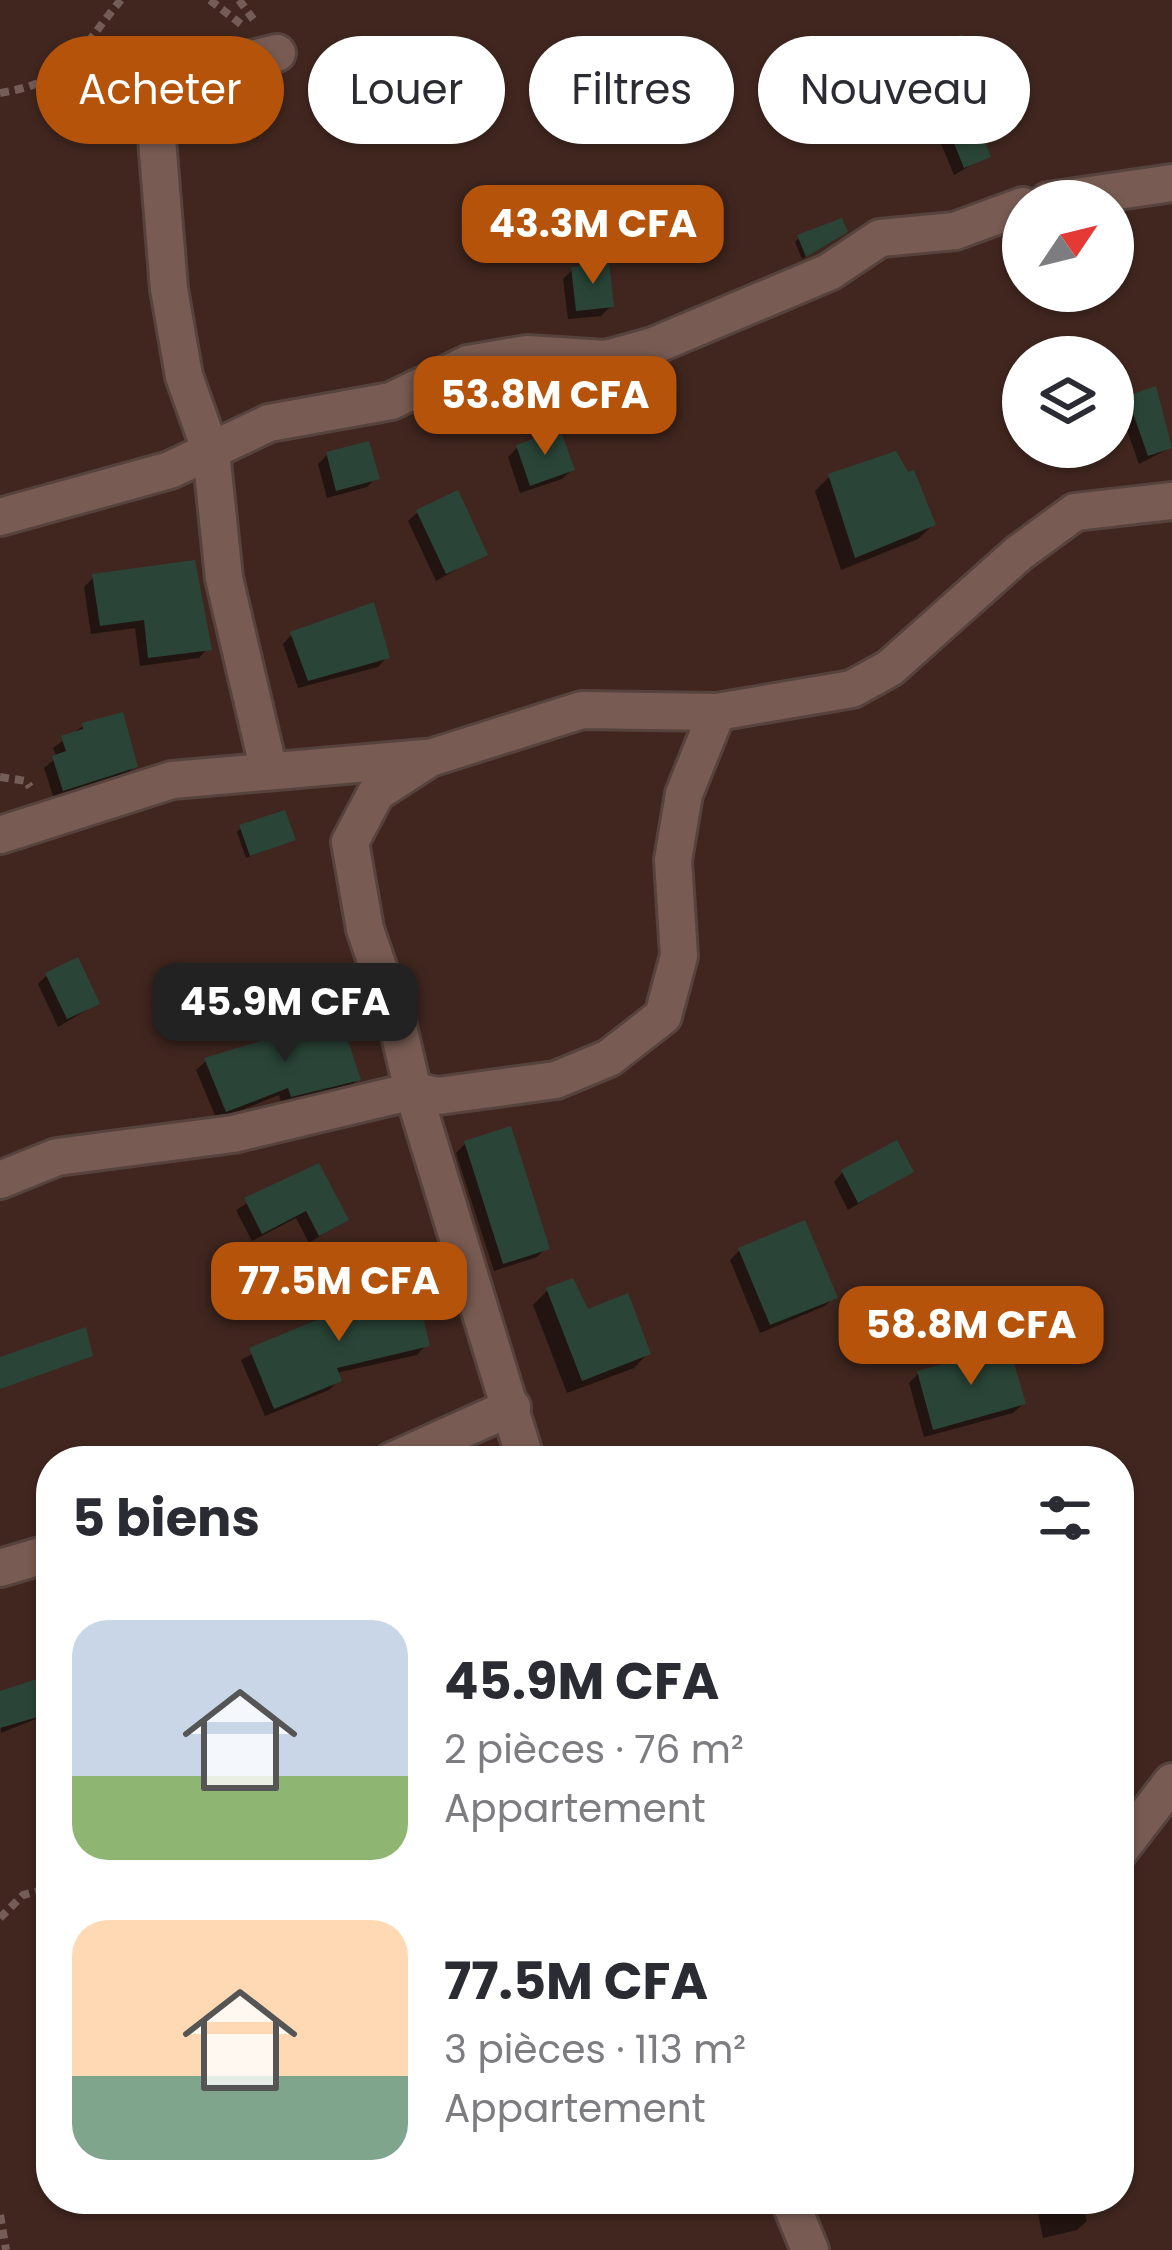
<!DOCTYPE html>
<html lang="fr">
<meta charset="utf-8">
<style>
:root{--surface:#fff;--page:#f2f2f3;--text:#2b2b33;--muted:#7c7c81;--accent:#b45309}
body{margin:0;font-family:Poppins,sans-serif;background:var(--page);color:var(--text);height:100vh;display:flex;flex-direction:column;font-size:45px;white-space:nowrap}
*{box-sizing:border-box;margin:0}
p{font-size:39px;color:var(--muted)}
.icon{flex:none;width:66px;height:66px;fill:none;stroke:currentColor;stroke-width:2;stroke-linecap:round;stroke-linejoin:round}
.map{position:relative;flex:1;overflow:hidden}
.drawer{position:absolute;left:36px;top:1446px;width:1098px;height:768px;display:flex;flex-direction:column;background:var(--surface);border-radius:48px;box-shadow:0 3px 9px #0004}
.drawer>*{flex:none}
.guide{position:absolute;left:36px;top:36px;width:1101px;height:108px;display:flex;gap:24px}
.needle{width:78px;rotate:55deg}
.tools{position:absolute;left:1002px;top:180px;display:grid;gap:24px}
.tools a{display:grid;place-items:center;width:132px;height:132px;border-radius:50%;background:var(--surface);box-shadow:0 3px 9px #0004;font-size:60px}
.price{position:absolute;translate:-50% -102px;padding:0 27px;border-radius:24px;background:var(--accent);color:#fff;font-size:39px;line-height:78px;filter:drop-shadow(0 3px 6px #0008)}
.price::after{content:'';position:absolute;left:50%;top:72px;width:36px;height:27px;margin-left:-18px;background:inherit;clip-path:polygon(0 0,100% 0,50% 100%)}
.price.current{background:#222;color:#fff}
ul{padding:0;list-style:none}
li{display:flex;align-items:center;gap:36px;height:300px;padding:0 36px}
li span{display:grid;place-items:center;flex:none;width:336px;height:240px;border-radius:36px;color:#555}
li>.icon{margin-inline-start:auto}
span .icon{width:144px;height:144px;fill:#fffc;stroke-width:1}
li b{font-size:51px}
h2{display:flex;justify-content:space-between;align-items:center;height:144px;padding:0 36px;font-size:51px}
.tag{padding:0 42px;border-radius:54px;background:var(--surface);box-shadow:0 3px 9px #0004;font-size:42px;line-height:108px}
.tag.current{background:var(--accent);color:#fff}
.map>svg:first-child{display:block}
.shadow{fill:#0007}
.building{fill:#2a4538}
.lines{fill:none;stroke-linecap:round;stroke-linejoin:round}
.street-casing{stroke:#57433d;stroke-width:42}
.path{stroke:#745d56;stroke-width:8;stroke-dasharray:9 6;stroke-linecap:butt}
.street{stroke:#785c53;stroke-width:36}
</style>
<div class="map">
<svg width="1172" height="2250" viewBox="0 0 1172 2250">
<rect width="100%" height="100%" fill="#40261f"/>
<g class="shadow">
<path d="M 971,60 L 954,73 L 987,156 L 954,175 L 919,90 L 913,93 L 902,70 L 912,61 Z"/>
<path d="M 841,236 L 802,259 L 795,242 L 799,238 Z"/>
<path d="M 572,270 L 611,306 L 601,316 L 568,319 L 563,279 Z"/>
<path d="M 1154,390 L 1172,447 L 1139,464 L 1119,408 Z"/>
<path d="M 517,448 L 572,470 L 562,479 L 520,493 L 508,457 Z"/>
<path d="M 327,455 L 376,478 L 367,487 L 327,498 L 318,464 Z"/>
<path d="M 830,476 L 933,525 L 918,539 L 841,570 L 815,491 Z"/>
<path d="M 418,512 L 484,554 L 436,581 L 408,521 Z"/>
<path d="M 94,577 L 208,648 L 199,658 L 140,666 L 135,628 L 91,634 L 84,587 Z"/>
<path d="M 292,634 L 387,657 L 378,667 L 298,688 L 283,644 Z"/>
<path d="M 83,726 L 135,766 L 125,776 L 54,799 L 44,768 L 57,757 L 53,748 Z"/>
<path d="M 241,828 L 292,840 L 246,858 L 237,832 Z"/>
<path d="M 47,975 L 97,1004 L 58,1027 L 38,984 Z"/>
<path d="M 206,1061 L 358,1079 L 348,1089 L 282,1105 L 279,1095 L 217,1120 L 196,1070 Z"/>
<path d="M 466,1143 L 546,1248 L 537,1257 L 494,1271 L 456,1153 Z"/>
<path d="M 843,1172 L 910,1172 L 848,1210 L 834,1182 Z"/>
<path d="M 279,1183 L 346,1219 L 309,1243 L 296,1218 L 252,1241 L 236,1210 Z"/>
<path d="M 740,1250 L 834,1297 L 825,1306 L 760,1333 L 730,1260 Z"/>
<path d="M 548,1290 L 587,1313 L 648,1353 L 634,1368 L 567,1393 L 533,1305 Z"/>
<path d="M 338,1308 L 426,1345 L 417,1355 L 336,1373 L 339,1380 L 329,1390 L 265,1416 L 241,1360 Z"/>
<path d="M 918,1374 L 1023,1404 L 1013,1413 L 924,1437 L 909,1383 Z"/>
<path d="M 44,1680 L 51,1713 L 1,1733 L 0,1695 Z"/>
<path d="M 1035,2199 L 1082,2199 L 1087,2221 L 1077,2230 L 1043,2238 Z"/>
</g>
<g class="building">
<path d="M 962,34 L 975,60 L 956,70 L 991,157 L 964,168 L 929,82 L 923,85 L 910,58 Z"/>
<path d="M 842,218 L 848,232 L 806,257 L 797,235 Z"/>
<path d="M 609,262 L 614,307 L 576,311 L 571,267 Z"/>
<path d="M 1156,386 L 1172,448 L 1148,456 L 1127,396 Z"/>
<path d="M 560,429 L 575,470 L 530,486 L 516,445 Z"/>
<path d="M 369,441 L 380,479 L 336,491 L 326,452 Z"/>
<path d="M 896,451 L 908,472 L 914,470 L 936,525 L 855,558 L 828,474 Z"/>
<path d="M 458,490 L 488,555 L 446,574 L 416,510 Z"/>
<path d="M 195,560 L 212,650 L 148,658 L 144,620 L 100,626 L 92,574 Z"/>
<path d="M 374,602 L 390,658 L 308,681 L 290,632 Z"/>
<path d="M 123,712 L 138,767 L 63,791 L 52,756 L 66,751 L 61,736 L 83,729 L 82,723 Z"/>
<path d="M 285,810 L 296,840 L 250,856 L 239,825 Z"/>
<path d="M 78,957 L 100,1004 L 67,1019 L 45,973 Z"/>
<path d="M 340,1017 L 361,1080 L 291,1097 L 288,1088 L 226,1112 L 204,1058 Z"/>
<path d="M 511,1126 L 550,1249 L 503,1264 L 464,1141 Z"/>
<path d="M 897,1140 L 914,1172 L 858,1203 L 841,1170 Z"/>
<path d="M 319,1163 L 349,1220 L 319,1236 L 306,1211 L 262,1234 L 244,1198 Z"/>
<path d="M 805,1220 L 838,1298 L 770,1325 L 738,1248 Z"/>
<path d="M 573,1278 L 588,1309 L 628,1293 L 651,1354 L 582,1381 L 546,1288 Z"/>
<path d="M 415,1286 L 430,1346 L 337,1368 L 342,1381 L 274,1409 L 249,1348 L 338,1311 L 336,1305 Z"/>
<path d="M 86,1327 L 93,1356 L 0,1389 L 0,1357 Z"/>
<path d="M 1009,1346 L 1026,1404 L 933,1430 L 917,1371 Z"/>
<path d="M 46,1676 L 51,1713 L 0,1728 L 0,1691 Z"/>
</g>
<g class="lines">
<g class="street-casing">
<g id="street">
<path d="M 1048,201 L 1172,183"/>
<path d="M 0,517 L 170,470 L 269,423 L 391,401 L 468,364 L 527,354 L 606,359 L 653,346 L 829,272 L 880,238 L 955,231 L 1023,206"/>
<path d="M 717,712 L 852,689 L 890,668 L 1019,553 L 1075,512 L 1172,501"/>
<path d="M 269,771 L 224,578 L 211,452 L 184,376 L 169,289 L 153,89 L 157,82 L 277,53"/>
<path d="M 0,835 L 172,780 L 425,758"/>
<path d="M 0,1180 L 57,1157 L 233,1134 L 413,1091 L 397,1022 L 365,929 L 350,842 L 376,793 L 430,758 L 582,710 L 717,712 L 684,794 L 673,860 L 679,956 L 663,1016 L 609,1058 L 556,1080 L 438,1096 L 413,1091 L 526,1461"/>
<path d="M 392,1461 L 512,1407"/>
<path d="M 0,1568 L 51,1553"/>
<path d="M 1119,1851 L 1172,1782"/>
<path d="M 789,2199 L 810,2250"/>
</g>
</g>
<g class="path">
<path d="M 210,0 L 242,25"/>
<path d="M 239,0 L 256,23"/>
<path d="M 0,93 C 74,81 78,50 121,0"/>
<path d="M 0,777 L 26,781 L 30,787"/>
<path d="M 0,1918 L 23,1895 L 51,1888"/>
<path d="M 0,2215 L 6,2250"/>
</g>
<use href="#street" class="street"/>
</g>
</svg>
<div class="tools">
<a><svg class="needle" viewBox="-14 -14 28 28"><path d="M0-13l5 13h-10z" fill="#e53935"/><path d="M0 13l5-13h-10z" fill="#7c7c81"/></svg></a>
<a><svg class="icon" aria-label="layers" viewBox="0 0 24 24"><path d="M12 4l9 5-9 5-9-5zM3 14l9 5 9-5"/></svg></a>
</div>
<b class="price" style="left:593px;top:287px">43.3M CFA</b>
<b class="price" style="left:545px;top:458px">53.8M CFA</b>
<b class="price current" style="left:285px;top:1065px">45.9M CFA</b>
<b class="price" style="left:339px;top:1344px">77.5M CFA</b>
<b class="price" style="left:971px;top:1388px">58.8M CFA</b>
<div class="guide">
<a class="tag current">Acheter</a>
<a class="tag">Louer</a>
<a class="tag">Filtres</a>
<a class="tag">Nouveau</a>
</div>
<section class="drawer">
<h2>5 biens<svg class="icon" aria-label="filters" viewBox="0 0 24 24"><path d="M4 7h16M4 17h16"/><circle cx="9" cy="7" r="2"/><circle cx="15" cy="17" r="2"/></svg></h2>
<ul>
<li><span style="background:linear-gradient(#c9d6e8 65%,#8fb573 0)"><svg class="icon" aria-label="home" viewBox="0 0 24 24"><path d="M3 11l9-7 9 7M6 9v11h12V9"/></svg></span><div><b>45.9M CFA</b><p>2 pièces · 76 m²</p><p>Appartement</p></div></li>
<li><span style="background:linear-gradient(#ffd9b3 65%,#7fa58c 0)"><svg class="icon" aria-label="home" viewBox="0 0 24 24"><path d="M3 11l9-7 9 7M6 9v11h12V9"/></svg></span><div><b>77.5M CFA</b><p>3 pièces · 113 m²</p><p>Appartement</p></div></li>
</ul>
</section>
</div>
